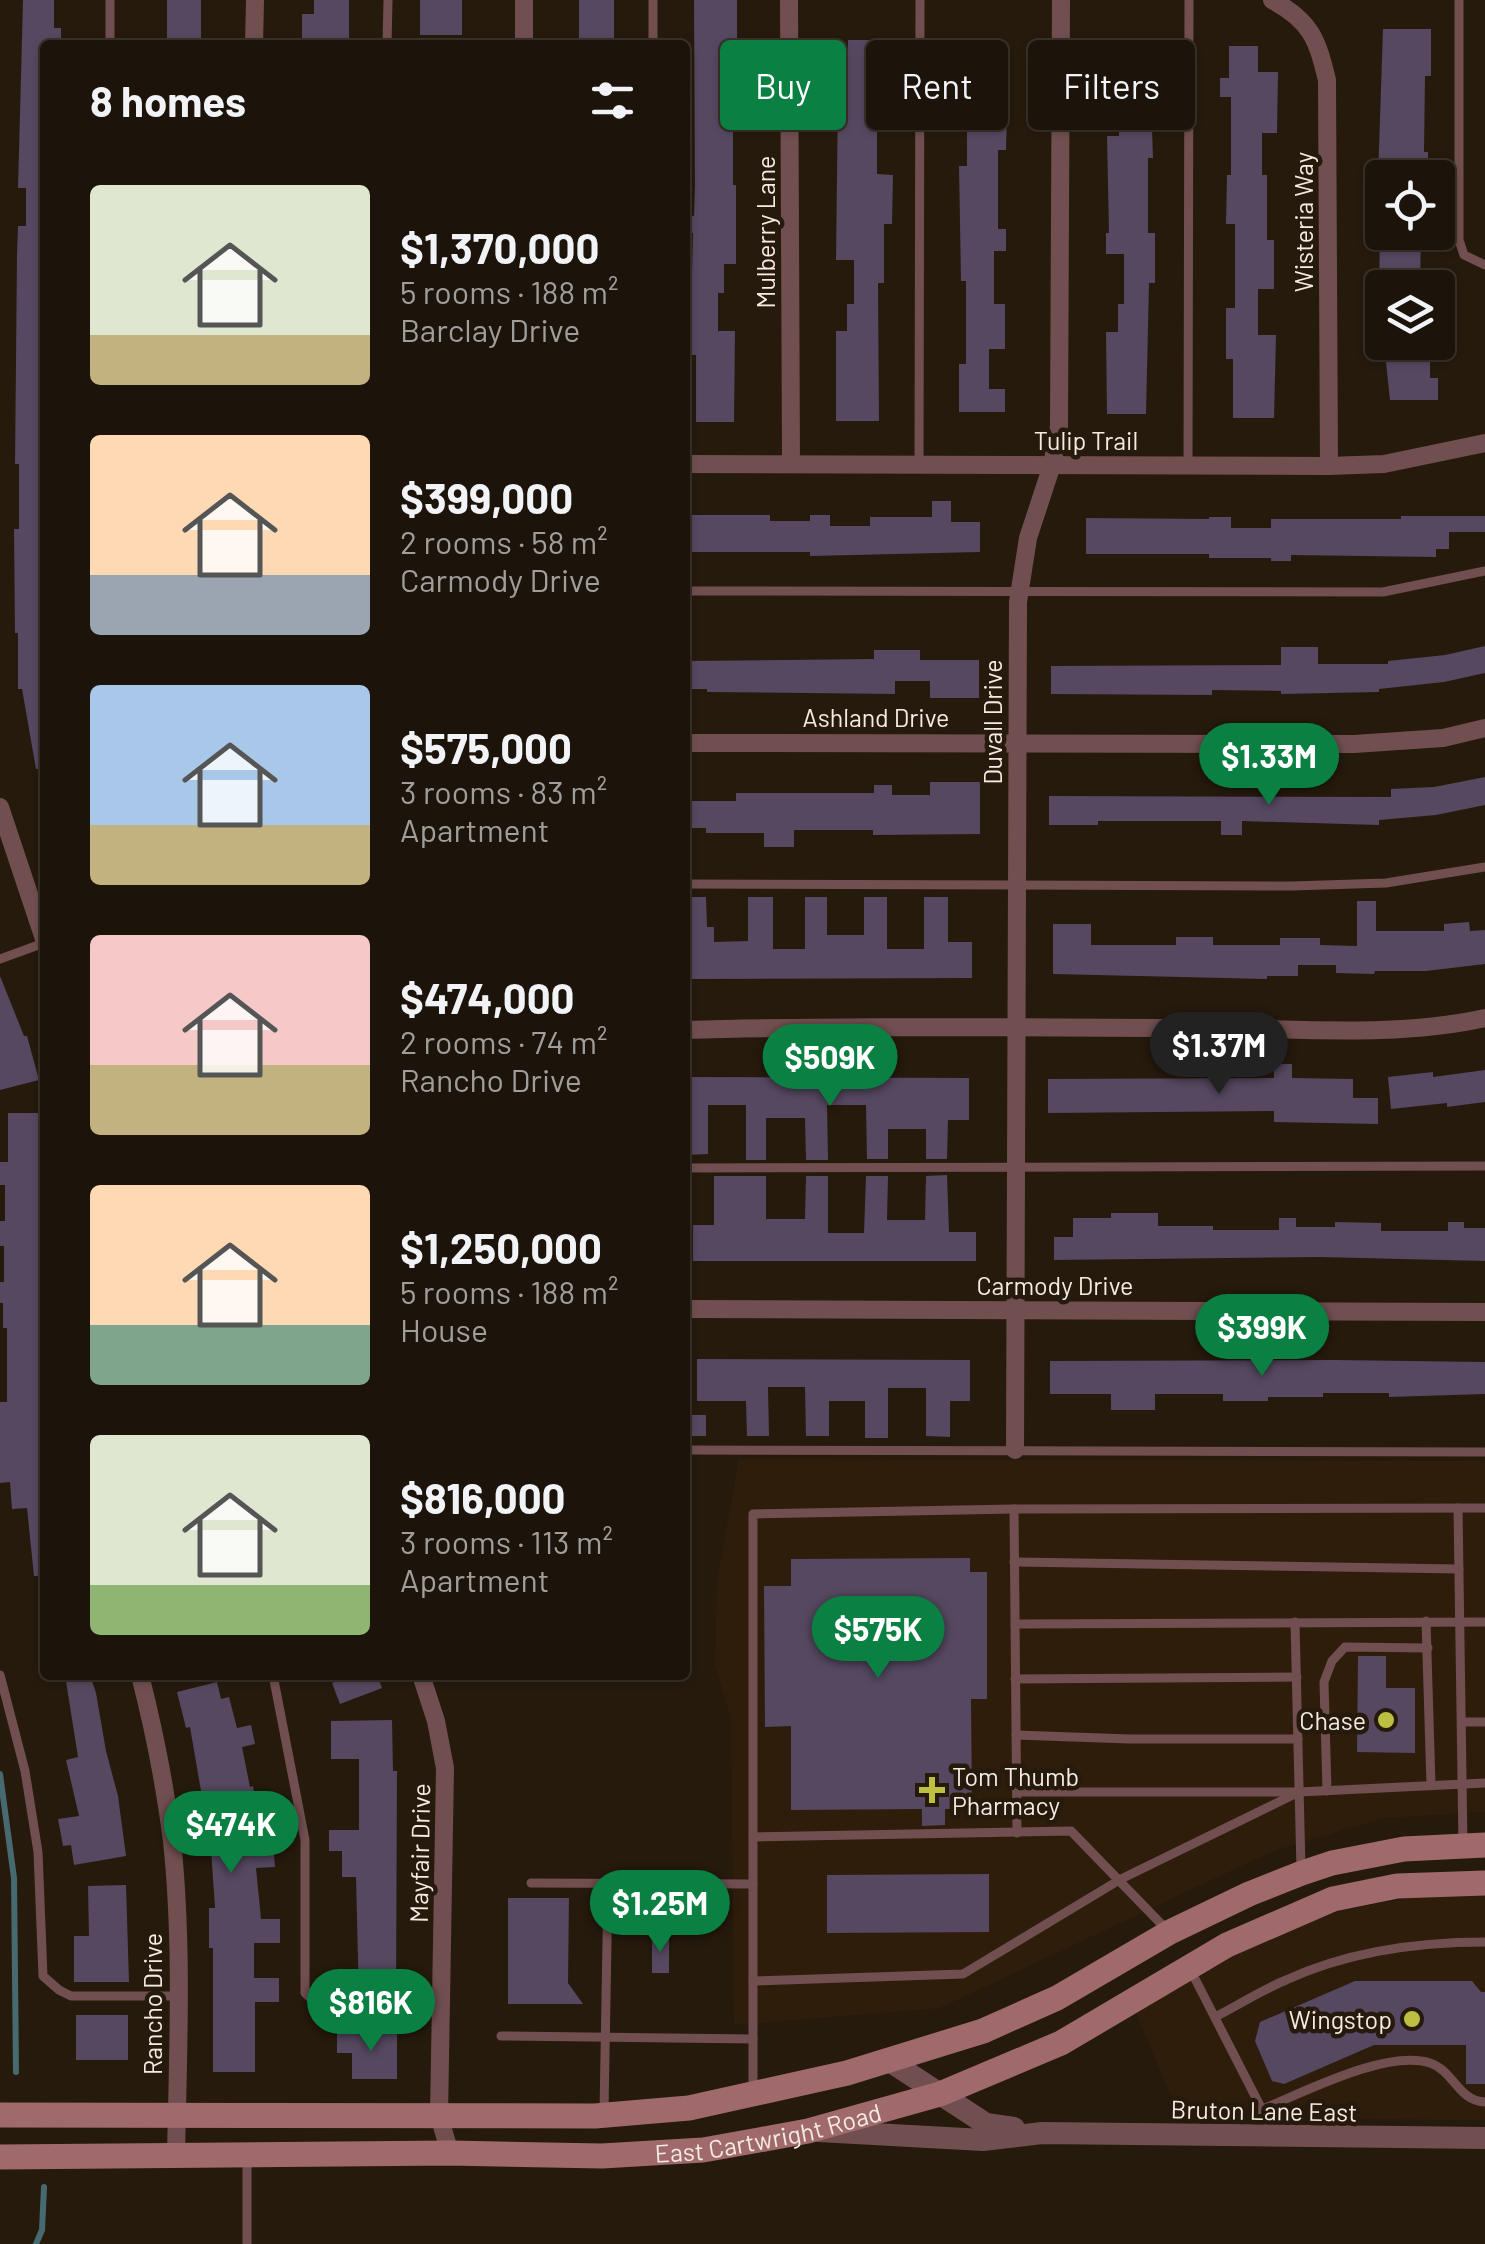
<!DOCTYPE html>
<meta charset="utf-8">
<style>
:root{--surface:#1c140a;--page:#251d13;--text:#f1f3f6;--muted:#a09e9c;--line:#3a332b;--accent:#0b8043}
body{margin:0;font-family:Barlow,sans-serif;background:var(--page);color:var(--text);height:100vh;display:flex;flex-direction:column;font-size:38px;white-space:nowrap}
*{box-sizing:border-box;margin:0}
p{font-size:32px;color:var(--muted)}
.icon{flex:none;width:55px;height:55px;fill:none;stroke:currentColor;stroke-width:2;stroke-linecap:round;stroke-linejoin:round}
.map{position:relative;flex:1;overflow:hidden}
.side{position:absolute;left:40px;top:40px;width:650px;height:1640px;display:flex;flex-direction:column;background:var(--surface);border-radius:10px;box-shadow:0 2px 8px #0004,0 0 0 2px var(--line)}
.side>*{flex:none}
.banner{position:absolute;left:720px;top:40px;width:615px;height:90px;display:flex;gap:20px}
.buttons{position:absolute;left:1365px;top:160px;display:grid;gap:20px}
.buttons a{display:grid;place-items:center;width:90px;height:90px;border-radius:10px;background:var(--surface);box-shadow:0 2px 8px #0004,0 0 0 2px var(--line);font-size:50px}
.price{position:absolute;translate:-50% -85px;padding:0 22px;border-radius:35px;background:var(--accent);color:#fff;font-size:32px;line-height:65px;filter:drop-shadow(0 2px 5px #0008)}
.price::after{content:'';position:absolute;left:50%;top:60px;width:30px;height:22px;margin-left:-15px;background:inherit;clip-path:polygon(0 0,100% 0,50% 100%)}
.price.current{background:#222;color:#fff}
ul{padding:0;list-style:none}
li{display:flex;align-items:center;gap:30px;height:250px;padding:0 50px}
li span{display:grid;place-items:center;flex:none;width:280px;height:200px;border-radius:10px;color:#555}
li>.icon{margin-inline-start:auto}
span .icon{width:120px;height:120px;fill:#fffc;stroke-width:1}
li b{font-size:42px}
h2{display:flex;justify-content:space-between;align-items:center;height:120px;padding:0 50px;font-size:42px}
.tag{padding:0 35px;border-radius:10px;background:var(--surface);box-shadow:0 2px 8px #0004,0 0 0 2px var(--line);font-size:35px;line-height:90px}
.tag.current{background:var(--accent);color:#fff}
.map>svg:first-child{display:block}
.built{fill:#2f1d0c}
.lines{fill:none;stroke-linecap:round;stroke-linejoin:round}
.stream{stroke:#466a6f;stroke-width:6}
.building{fill:#554860}
.service{stroke:#714f50;stroke-width:9}
.minor{stroke:#714f50;stroke-width:18}
.tertiary{stroke:#714f50;stroke-width:22}
.secondary{stroke:#a06a6d;stroke-width:25}
.poi-dot{fill:#bdbf43;stroke:#261a0d;stroke-width:4}
.labels{text-anchor:middle;dominant-baseline:central;stroke-width:9;stroke-linejoin:round;paint-order:stroke}
.street-label{font-size:25px;fill:#f4ebe2;stroke:#261a0d}
.poi-label{font-size:25px;fill:#f4ebe2;stroke:#261a0d;text-anchor:end}
</style>
<div class="map">
<svg width="1485" height="2244" viewBox="0 0 1485 2244">
<rect width="100%" height="100%" fill="#261a0d"/>
<g class="built">
<path d="M 739,1459 L 1485,1461 L 1485,1812 L 1384,1818 L 1273,1851 L 940,2008 L 734,2025 L 731,1718 L 715,1665 L 717,1582 Z"/>
<path d="M 1485,1895 L 1485,2120 L 1180,2118 L 1135,2011 L 1276,1933 L 1345,1910 L 1417,1896 Z"/>
</g>
<g class="lines">
<g class="stream">
<path d="M 0,1774 L 14,1878 L 16,2072"/>
<path d="M 36,2244 L 42,2230 L 44,2187"/>
</g>
</g>
<g class="building">
<path d="M 23,0 L 54,0 L 54,28 L 61,28 L 61,45 L 45,45 L 45,769 L 36,769 L 22,689 L 18,689 L 18,633 L 15,633 L 14,529 L 19,529 L 19,464 L 15,464 L 17,254 L 18,226 L 26,226 L 26,188 L 18,188 Z"/>
<rect x="167" y="0" width="34" height="45"/>
<path d="M 314,0 L 349,0 L 349,39 L 302,39 L 302,14 L 314,14 Z"/>
<rect x="420" y="0" width="42" height="35"/>
<rect x="579" y="0" width="35" height="39"/>
<path d="M 694,0 L 737,0 L 737,42 L 729,42 L 729,117 L 733,117 L 733,185 L 736,185 L 736,264 L 724,264 L 724,293 L 718,293 L 718,331 L 735,331 L 734,422 L 696,422 L 696,355 L 690,355 L 693,233 L 685,233 L 685,216 L 694,216 L 695,185 Z"/>
<path d="M 1383,29 L 1431,29 L 1431,76 L 1425,76 L 1424,152 L 1428,152 L 1428,177 L 1378,178 Z"/>
<path d="M 960,39 L 990,40 L 990,65 L 1008,65 L 1006,150 L 998,150 L 998,229 L 1006,229 L 1006,251 L 994,251 L 994,304 L 1005,304 L 1005,349 L 989,349 L 989,389 L 1005,389 L 1005,412 L 959,412 L 959,364 L 966,364 L 966,281 L 961,281 L 959,166 L 967,166 L 967,89 L 960,89 Z"/>
<path d="M 848,40 L 881,40 L 882,92 L 877,92 L 877,174 L 893,175 L 892,224 L 884,224 L 884,283 L 878,283 L 879,421 L 836,421 L 836,331 L 847,331 L 847,304 L 854,304 L 854,260 L 836,260 L 838,92 L 834,92 L 834,70 L 848,70 Z"/>
<path d="M 1110,42 L 1149,42 L 1153,158 L 1148,158 L 1148,233 L 1155,233 L 1155,283 L 1149,283 L 1146,414 L 1107,414 L 1106,332 L 1118,332 L 1118,304 L 1124,304 L 1124,254 L 1106,254 L 1106,233 L 1109,233 L 1107,136 L 1119,136 L 1119,92 L 1110,92 Z"/>
<path d="M 1229,46 L 1258,46 L 1258,72 L 1278,72 L 1277,133 L 1262,133 L 1262,175 L 1267,175 L 1267,240 L 1274,240 L 1274,289 L 1258,289 L 1258,335 L 1276,335 L 1274,418 L 1233,418 L 1233,359 L 1226,359 L 1226,308 L 1235,308 L 1235,224 L 1226,224 L 1227,175 L 1231,175 L 1231,97 L 1220,97 L 1220,78 L 1229,78 Z"/>
<path d="M 1380,232 L 1421,232 L 1420,288 L 1379,288 Z"/>
<path d="M 1385,353 L 1430,353 L 1430,378 L 1438,378 L 1438,400 L 1390,400 Z"/>
<path d="M 932,501 L 951,501 L 951,522 L 980,522 L 980,552 L 810,556 L 810,552 L 687,552 L 687,515 L 770,515 L 770,521 L 810,521 L 810,515 L 830,515 L 830,526 L 870,526 L 870,517 L 932,517 Z"/>
<path d="M 1401,516 L 1485,516 L 1485,532 L 1449,532 L 1449,549 L 1436,549 L 1436,557 L 1291,555 L 1291,561 L 1271,561 L 1271,558 L 1209,558 L 1209,554 L 1086,554 L 1086,518 L 1209,519 L 1209,517 L 1231,517 L 1231,528 L 1271,528 L 1271,519 L 1401,519 Z"/>
<path d="M 1485,646 L 1485,673 L 1444,682 L 1379,689 L 1379,692 L 1281,694 L 1281,691 L 1212,690 L 1212,695 L 1051,694 L 1051,666 L 1281,665 L 1281,647 L 1318,647 L 1318,664 L 1388,664 L 1388,661 L 1445,655 Z"/>
<path d="M 874,650 L 920,650 L 920,660 L 979,660 L 979,698 L 930,698 L 930,681 L 895,681 L 895,694 L 707,692 L 707,689 L 685,689 L 685,661 L 874,659 Z"/>
<path d="M 1485,777 L 1485,805 L 1436,815 L 1379,820 L 1379,825 L 1242,821 L 1242,835 L 1221,835 L 1221,821 L 1098,821 L 1098,825 L 1049,825 L 1049,796 L 1391,797 L 1391,789 L 1434,787 Z"/>
<path d="M 930,782 L 980,782 L 980,834 L 873,835 L 873,830 L 794,830 L 794,847 L 764,847 L 764,833 L 706,833 L 706,828 L 685,828 L 685,801 L 736,801 L 736,793 L 874,793 L 874,785 L 892,785 L 892,795 L 930,795 Z"/>
<path d="M 685,897 L 706,897 L 707,927 L 714,927 L 714,942 L 748,941 L 748,897 L 773,897 L 773,949 L 805,949 L 805,897 L 827,897 L 827,935 L 864,935 L 864,897 L 887,897 L 887,949 L 924,949 L 924,897 L 948,897 L 948,942 L 972,942 L 972,978 L 692,979 L 690,921 L 685,921 Z"/>
<path d="M 1357,901 L 1376,901 L 1376,931 L 1444,931 L 1444,924 L 1469,922 L 1470,931 L 1485,930 L 1485,964 L 1426,971 L 1375,971 L 1374,974 L 1336,973 L 1336,965 L 1298,965 L 1298,976 L 1267,976 L 1267,979 L 1053,974 L 1053,924 L 1091,924 L 1091,945 L 1176,945 L 1176,937 L 1213,937 L 1213,945 L 1280,945 L 1280,938 L 1320,938 L 1320,945 L 1357,946 Z"/>
<path d="M 0,976 L 24,1036 L 27,1036 L 39,1080 L 0,1090 Z"/>
<path d="M 1274,1064 L 1292,1064 L 1292,1078 L 1353,1079 L 1353,1098 L 1378,1098 L 1378,1124 L 1274,1122 L 1274,1111 L 1048,1113 L 1048,1079 L 1274,1078 Z"/>
<path d="M 1485,1070 L 1485,1102 L 1447,1107 L 1447,1103 L 1391,1109 L 1388,1077 L 1433,1072 L 1433,1077 Z"/>
<path d="M 688,1077 L 969,1078 L 969,1120 L 948,1120 L 947,1159 L 926,1159 L 926,1129 L 888,1129 L 888,1159 L 867,1159 L 866,1105 L 827,1105 L 828,1160 L 806,1160 L 805,1118 L 766,1118 L 766,1160 L 746,1160 L 746,1105 L 708,1105 L 708,1154 L 685,1155 Z"/>
<path d="M 8,1113 L 45,1113 L 45,1576 L 34,1576 L 27,1508 L 12,1509 L 10,1482 L 0,1483 L 0,1402 L 7,1402 L 7,1328 L 3,1328 L 3,1303 L 0,1303 L 0,1282 L 4,1282 L 4,1246 L 0,1246 L 0,1221 L 5,1221 L 5,1185 L 0,1185 L 0,1162 L 8,1162 Z"/>
<path d="M 947,1175 L 949,1232 L 976,1232 L 976,1261 L 693,1261 L 693,1225 L 714,1225 L 714,1176 L 766,1176 L 766,1219 L 805,1219 L 806,1176 L 828,1176 L 828,1233 L 864,1233 L 866,1176 L 888,1176 L 887,1220 L 925,1220 L 926,1176 Z"/>
<path d="M 1111,1213 L 1158,1213 L 1158,1226 L 1213,1226 L 1213,1230 L 1279,1230 L 1279,1218 L 1296,1218 L 1296,1227 L 1335,1227 L 1335,1222 L 1381,1223 L 1381,1231 L 1448,1231 L 1448,1222 L 1464,1222 L 1464,1228 L 1485,1228 L 1485,1261 L 1320,1257 L 1054,1260 L 1054,1237 L 1073,1237 L 1073,1218 L 1111,1218 Z"/>
<path d="M 697,1359 L 970,1360 L 970,1401 L 950,1401 L 950,1437 L 926,1436 L 926,1388 L 888,1388 L 888,1438 L 865,1438 L 865,1401 L 829,1401 L 829,1436 L 806,1436 L 805,1387 L 768,1387 L 769,1436 L 747,1436 L 746,1401 L 697,1401 Z"/>
<path d="M 1335,1360 L 1485,1362 L 1485,1394 L 1389,1397 L 1389,1393 L 1323,1393 L 1323,1397 L 1268,1397 L 1268,1401 L 1223,1401 L 1223,1394 L 1155,1394 L 1155,1410 L 1111,1410 L 1111,1394 L 1050,1394 L 1050,1361 Z"/>
<rect x="686" y="1415" width="20" height="21"/>
<path d="M 970,1558 L 970,1572 L 987,1572 L 987,1699 L 971,1699 L 972,1809 L 945,1809 L 945,1825 L 922,1826 L 922,1809 L 791,1810 L 791,1726 L 765,1727 L 764,1586 L 791,1586 L 791,1559 Z"/>
<path d="M 1358,1656 L 1386,1656 L 1386,1688 L 1415,1688 L 1415,1753 L 1357,1752 Z"/>
<path d="M 65,1675 L 90,1675 L 96,1693 L 106,1751 L 118,1796 L 126,1856 L 74,1865 L 71,1845 L 63,1846 L 58,1819 L 79,1816 L 66,1760 L 78,1757 Z"/>
<path d="M 353,1675 L 377,1675 L 382,1688 L 340,1704 L 332,1683 Z"/>
<path d="M 217,1682 L 221,1699 L 229,1697 L 237,1728 L 251,1725 L 255,1744 L 242,1747 L 250,1787 L 253,1786 L 261,1844 L 273,1843 L 275,1867 L 256,1868 L 261,1919 L 280,1919 L 280,1943 L 254,1943 L 254,1978 L 279,1978 L 279,2002 L 255,2002 L 255,2072 L 213,2072 L 213,1948 L 209,1948 L 209,1908 L 215,1908 L 211,1849 L 190,1727 L 186,1728 L 177,1692 Z"/>
<path d="M 392,1720 L 393,1771 L 397,1771 L 396,2001 L 359,2001 L 356,1877 L 342,1877 L 342,1851 L 329,1851 L 329,1830 L 359,1830 L 359,1759 L 331,1759 L 331,1721 Z"/>
<path d="M 989,1874 L 989,1932 L 827,1933 L 827,1875 Z"/>
<path d="M 126,1885 L 129,1982 L 74,1982 L 74,1936 L 89,1936 L 88,1886 Z"/>
<path d="M 508,1898 L 569,1898 L 568,1983 L 583,2004 L 508,2004 Z"/>
<path d="M 652,1937 L 669,1938 L 669,1973 L 652,1973 Z"/>
<path d="M 1355,1981 L 1472,1981 L 1481,1992 L 1485,1992 L 1485,2084 L 1466,2084 L 1466,2045 L 1374,2045 L 1284,2084 L 1272,2081 L 1255,2041 L 1260,2022 Z"/>
<rect x="76" y="2015" width="52" height="45"/>
<path d="M 337,2033 L 397,2033 L 397,2079 L 352,2079 L 352,2053 L 337,2053 Z"/>
</g>
<g class="lines">
<g class="service">
<path d="M 653,0 L 653,45"/>
<path d="M 1459,0 L 1459,240 L 1464,255 L 1485,265"/>
<path d="M 110,45 L 110,0"/>
<path d="M 387,45 L 388,0"/>
<path d="M 919,464 L 920,0"/>
<path d="M 1188,465 L 1189,0"/>
<path d="M 685,591 L 1383,592 L 1485,571"/>
<path d="M 685,884 L 1292,886 L 1386,883 L 1485,867"/>
<path d="M 0,959 L 44,943"/>
<path d="M 685,1168 L 1485,1166"/>
<path d="M 685,1450 L 1485,1452"/>
<path d="M 1458,1508 L 1463,1845"/>
<path d="M 1014,1509 L 1017,1833"/>
<path d="M 1014,1562 L 1459,1569"/>
<path d="M 1426,1621 L 1431,1785"/>
<path d="M 1295,1622 L 1301,1869"/>
<path d="M 1015,1624 L 1485,1622"/>
<path d="M 0,1675 L 25,1771 L 38,1852 L 43,1976 L 59,1990 L 71,1996 L 177,1996"/>
<path d="M 273,1675 L 305,1840 L 305,1993 L 322,2009 L 441,2012"/>
<path d="M 1015,1679 L 1297,1677"/>
<path d="M 1462,1722 L 1485,1722"/>
<path d="M 1016,1735 L 1130,1739 L 1298,1739"/>
<path d="M 1327,1791 L 1324,1682 L 1332,1661 L 1345,1647 L 1428,1648"/>
<path d="M 1017,1792 L 1296,1792"/>
<path d="M 753,1837 L 1071,1831 L 1168,1931"/>
<path d="M 531,1883 L 753,1884"/>
<path d="M 1190,1969 L 1274,2133"/>
<path d="M 753,1981 L 963,1974 L 1121,1879 L 1299,1792 L 1485,1783"/>
<path d="M 1217,2016 C 1240,2004 1262,1990 1286,1980 C 1347,1952 1419,1942 1485,1942"/>
<path d="M 501,2036 L 753,2039"/>
<path d="M 753,2089 L 753,1514 L 1014,1509 L 1485,1508"/>
<path d="M 1260,2110 C 1303,2093 1386,2049 1430,2063 C 1454,2071 1458,2101 1485,2102"/>
<path d="M 604,2111 L 608,1884"/>
<path d="M 247,2244 L 247,2159"/>
</g>
<g class="minor">
<path d="M 789,0 L 791,463"/>
<path d="M 1272,0 C 1311,21 1317,39 1327,80 L 1329,466"/>
<path d="M 254,45 L 255,0"/>
<path d="M 524,45 L 524,0"/>
<path d="M 685,464 L 1329,466 L 1384,464 L 1485,443"/>
<path d="M 685,743 L 1354,744 L 1443,738 L 1485,728"/>
<path d="M 0,807 L 45,942"/>
<path d="M 685,1030 C 858,1025 1031,1028 1204,1028 C 1296,1028 1395,1038 1485,1018"/>
<path d="M 685,1309 L 1485,1312"/>
<path d="M 1015,1450 L 1018,602 L 1028,538 L 1052,465 L 1059,426 L 1061,0"/>
<path d="M 140,1675 C 154,1730 165,1785 172,1841 C 183,1945 178,2052 176,2156"/>
<path d="M 421,1675 L 436,1721 L 445,1768 L 439,2116 L 450,2153"/>
</g>
<g class="tertiary">
<path d="M 888,2060 L 986,2124 L 1014,2128"/>
<path d="M 819,2131 L 983,2140 L 1042,2133 L 1485,2138"/>
</g>
<g class="secondary">
<path d="M 0,2115 L 595,2116 L 689,2108 L 847,2073 L 983,2031 L 1057,1998 L 1170,1932 L 1249,1894 L 1302,1873 L 1332,1863 L 1404,1849 L 1485,1845"/>
<path id="s1" d="M 0,2157 L 450,2153 L 602,2156 L 703,2150 L 759,2140 L 808,2131 L 940,2094 L 1061,2043 L 1227,1945 L 1333,1899 L 1397,1886 L 1485,1883"/>
</g>
</g>
<g class="poi-dot">
<circle cx="1386" cy="1720" r="10"/>
<path d="M927 1775h10v10h10v10h-10v10h-10v-10h-10v-10h10z"/>
<circle cx="1412" cy="2019" r="10"/>
</g>
<g class="labels">
<g class="street-label">
<text transform="translate(1303 222) rotate(-90)">Wisteria Way</text>
<text transform="translate(765 232) rotate(-90)">Mulberry Lane</text>
<text x="1086" y="440">Tulip Trail</text>
<text x="876" y="717">Ashland Drive</text>
<text transform="translate(992 722) rotate(-90)">Duvall Drive</text>
<text x="1055" y="1285">Carmody Drive</text>
<text transform="translate(419 1853) rotate(-89)">Mayfair Drive</text>
<text transform="translate(152 2004) rotate(-90)">Rancho Drive</text>
<text transform="translate(1264 2110) rotate(1)">Bruton Lane East</text>
<text stroke="none"><textPath href="#s1" startOffset="770">East Cartwright Road</textPath></text>
</g>
<g class="poi-label">
<text x="1366" y="1720">Chase</text>
<text x="952" y="1776" text-anchor="start">Tom Thumb<tspan x="952" dy="29">Pharmacy</tspan></text>
<text x="1392" y="2019">Wingstop</text>
</g>
</g>
</svg>
<div class="buttons">
<a><svg class="icon" aria-label="locate" viewBox="0 0 24 24"><circle cx="12" cy="12" r="6"/><path d="M12 2v4M12 18v4M2 12h4M18 12h4"/></svg></a>
<a><svg class="icon" aria-label="layers" viewBox="0 0 24 24"><path d="M12 4l9 5-9 5-9-5zM3 14l9 5 9-5"/></svg></a>
</div>
<b class="price" style="left:1269px;top:808px">$1.33M</b>
<b class="price current" style="left:1219px;top:1097px">$1.37M</b>
<b class="price" style="left:830px;top:1109px">$509K</b>
<b class="price" style="left:1262px;top:1379px">$399K</b>
<b class="price" style="left:878px;top:1681px">$575K</b>
<b class="price" style="left:231px;top:1876px">$474K</b>
<b class="price" style="left:660px;top:1955px">$1.25M</b>
<b class="price" style="left:371px;top:2054px">$816K</b>
<div class="banner">
<a class="tag current">Buy</a>
<a class="tag">Rent</a>
<a class="tag">Filters</a>
</div>
<section class="side">
<h2>8 homes<svg class="icon" aria-label="filters" viewBox="0 0 24 24"><path d="M4 7h16M4 17h16"/><circle cx="9" cy="7" r="2"/><circle cx="15" cy="17" r="2"/></svg></h2>
<ul>
<li><span style="background:linear-gradient(#dfe7d0 75%,#c2b280 0)"><svg class="icon" aria-label="home" viewBox="0 0 24 24"><path d="M3 11l9-7 9 7M6 9v11h12V9"/></svg></span><div><b>$1,370,000</b><p>5 rooms · 188 m²</p><p>Barclay Drive</p></div></li>
<li><span style="background:linear-gradient(#ffd9b3 70%,#9aa5b1 0)"><svg class="icon" aria-label="home" viewBox="0 0 24 24"><path d="M3 11l9-7 9 7M6 9v11h12V9"/></svg></span><div><b>$399,000</b><p>2 rooms · 58 m²</p><p>Carmody Drive</p></div></li>
<li><span style="background:linear-gradient(#a9c7e8 70%,#c2b280 0)"><svg class="icon" aria-label="home" viewBox="0 0 24 24"><path d="M3 11l9-7 9 7M6 9v11h12V9"/></svg></span><div><b>$575,000</b><p>3 rooms · 83 m²</p><p>Apartment</p></div></li>
<li><span style="background:linear-gradient(#f6c9c9 65%,#c2b280 0)"><svg class="icon" aria-label="home" viewBox="0 0 24 24"><path d="M3 11l9-7 9 7M6 9v11h12V9"/></svg></span><div><b>$474,000</b><p>2 rooms · 74 m²</p><p>Rancho Drive</p></div></li>
<li><span style="background:linear-gradient(#ffd9b3 70%,#7fa58c 0)"><svg class="icon" aria-label="home" viewBox="0 0 24 24"><path d="M3 11l9-7 9 7M6 9v11h12V9"/></svg></span><div><b>$1,250,000</b><p>5 rooms · 188 m²</p><p>House</p></div></li>
<li><span style="background:linear-gradient(#dfe7d0 75%,#8fb573 0)"><svg class="icon" aria-label="home" viewBox="0 0 24 24"><path d="M3 11l9-7 9 7M6 9v11h12V9"/></svg></span><div><b>$816,000</b><p>3 rooms · 113 m²</p><p>Apartment</p></div></li>
</ul>
</section>
</div>
